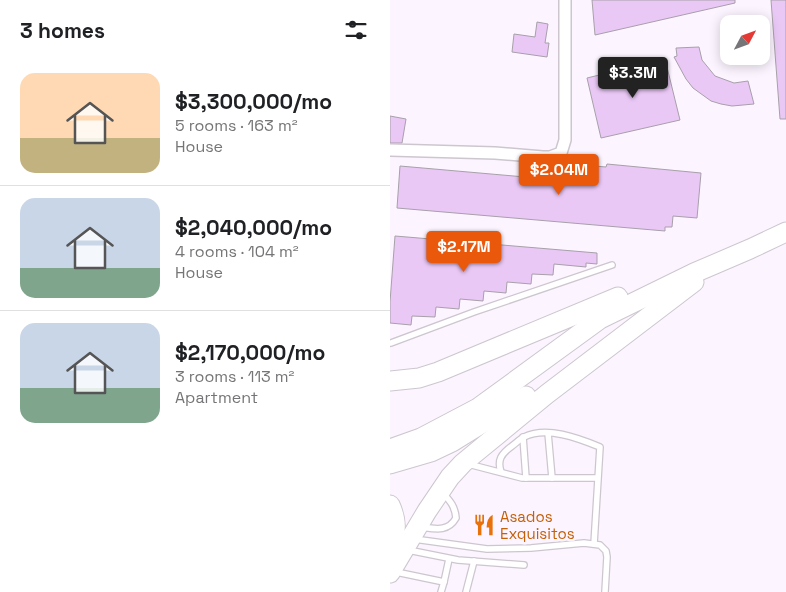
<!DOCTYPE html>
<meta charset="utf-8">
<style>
:root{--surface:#fff;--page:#f2f2f2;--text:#202124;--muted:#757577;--line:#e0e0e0;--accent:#ea580c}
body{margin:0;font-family:"Space Grotesk",sans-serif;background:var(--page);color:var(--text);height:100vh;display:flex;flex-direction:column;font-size:19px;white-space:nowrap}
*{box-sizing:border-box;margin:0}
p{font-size:16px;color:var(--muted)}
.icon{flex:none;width:28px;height:28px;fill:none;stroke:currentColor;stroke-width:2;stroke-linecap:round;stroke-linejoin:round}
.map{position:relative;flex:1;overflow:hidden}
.side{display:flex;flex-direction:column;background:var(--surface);width:390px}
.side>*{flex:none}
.needle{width:32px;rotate:49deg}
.fabs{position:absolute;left:330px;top:15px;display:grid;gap:10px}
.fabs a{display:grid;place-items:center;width:50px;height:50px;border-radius:10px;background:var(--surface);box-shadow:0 2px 12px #0003;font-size:25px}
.price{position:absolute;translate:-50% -42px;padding:0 11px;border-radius:5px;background:var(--accent);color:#fff;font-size:16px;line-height:32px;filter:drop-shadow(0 1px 2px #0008)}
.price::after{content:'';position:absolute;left:50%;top:30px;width:15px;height:11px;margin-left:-8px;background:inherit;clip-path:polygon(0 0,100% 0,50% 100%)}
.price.current{background:#222;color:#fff}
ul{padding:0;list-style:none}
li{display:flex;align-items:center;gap:15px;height:125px;padding:0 20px}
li+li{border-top:1px solid var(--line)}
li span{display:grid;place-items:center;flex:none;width:140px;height:100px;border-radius:15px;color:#555}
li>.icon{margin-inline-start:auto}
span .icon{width:60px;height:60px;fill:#fffc;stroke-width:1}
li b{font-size:21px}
h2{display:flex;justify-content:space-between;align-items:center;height:60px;padding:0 20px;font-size:21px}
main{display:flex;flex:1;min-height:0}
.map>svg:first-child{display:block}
.building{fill:#eac8f6;stroke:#a7a0a9}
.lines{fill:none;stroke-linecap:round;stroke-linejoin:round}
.lane-casing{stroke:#cdc6cf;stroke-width:8}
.street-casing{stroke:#cdc6cf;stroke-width:14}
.primary-casing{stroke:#cdc6cf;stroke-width:21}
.lane{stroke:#fff;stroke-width:5.5}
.street{stroke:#fff;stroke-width:11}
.primary{stroke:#fff;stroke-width:19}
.labels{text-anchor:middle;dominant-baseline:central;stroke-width:5;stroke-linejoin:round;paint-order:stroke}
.food-label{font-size:15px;fill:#c56008;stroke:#fcf5ff;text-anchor:start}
</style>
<main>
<section class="side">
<h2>3 homes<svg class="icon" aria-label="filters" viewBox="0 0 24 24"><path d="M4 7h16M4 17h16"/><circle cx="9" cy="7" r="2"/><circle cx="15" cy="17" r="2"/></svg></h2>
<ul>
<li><span style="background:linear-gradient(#ffd9b3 65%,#c2b280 0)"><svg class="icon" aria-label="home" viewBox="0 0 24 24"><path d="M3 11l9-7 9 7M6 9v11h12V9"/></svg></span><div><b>$3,300,000/mo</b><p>5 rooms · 163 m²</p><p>House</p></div></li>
<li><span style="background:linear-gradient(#c9d6e8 70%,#7fa58c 0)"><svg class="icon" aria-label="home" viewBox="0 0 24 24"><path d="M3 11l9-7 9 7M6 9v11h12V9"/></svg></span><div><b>$2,040,000/mo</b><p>4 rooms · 104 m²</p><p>House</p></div></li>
<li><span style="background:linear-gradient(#c9d6e8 65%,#7fa58c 0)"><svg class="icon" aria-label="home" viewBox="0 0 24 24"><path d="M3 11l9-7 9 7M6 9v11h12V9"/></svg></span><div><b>$2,170,000/mo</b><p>3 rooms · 113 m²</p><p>Apartment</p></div></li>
</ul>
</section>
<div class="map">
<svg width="396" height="592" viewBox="0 0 396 592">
<rect width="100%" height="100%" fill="#fcf5ff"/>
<g class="building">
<path d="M 202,0 L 345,0 L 345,3 L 205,35 Z"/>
<path d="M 381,0 L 396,0 L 396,119 L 390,119 Z"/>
<path d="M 147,22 L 158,24 L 155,43 L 159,43 L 157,57 L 122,52 L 124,34 L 145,37 Z"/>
<path d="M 309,47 L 312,60 L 325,76 L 344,83 L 358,81 L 364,104 L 342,106 L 331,104 L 321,101 L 303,88 L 296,79 L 284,57 L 287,56 L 286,48 Z"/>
<path d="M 275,59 L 290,120 L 211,138 L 197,78 Z"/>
<path d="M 0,116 L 16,119 L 12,143 L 0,143 Z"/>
<path d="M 217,164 L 311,173 L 307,218 L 283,216 L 282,227 L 275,227 L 275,231 L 7,208 L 10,166 L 169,180 L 169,175 L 192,177 L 193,165 L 216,167 Z"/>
<path d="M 5,236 L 207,253 L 207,264 L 196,263 L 196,267 L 164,264 L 163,275 L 142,274 L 141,284 L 117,282 L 116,293 L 94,291 L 93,301 L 70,299 L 69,309 L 46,307 L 45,317 L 22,316 L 21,325 L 0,323 L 0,302 Z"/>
</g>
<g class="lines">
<g class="lane-casing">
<g id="lane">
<path d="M 1,343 L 84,312 L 222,265"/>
<path d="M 158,433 L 162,478"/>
<path d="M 133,437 L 136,478"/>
<path d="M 78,464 L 132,478 L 207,478"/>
<path d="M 111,472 C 107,460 111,454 122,446 C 126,443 130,439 134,437 C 157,426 188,438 210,447 L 204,544"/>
<path d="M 31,527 C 46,529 58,532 66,518 C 65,506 60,501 52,492"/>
<path d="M 24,539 L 97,549 L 141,548 L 194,543 L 210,545 L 216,551 L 217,557 L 215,592"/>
<path d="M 18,550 L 68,560 L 134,565"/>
<path d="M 6,572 L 54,582 L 59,559"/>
<path d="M 51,592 L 54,582"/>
<path d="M 76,592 L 84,561"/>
</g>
</g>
<g class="street-casing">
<path id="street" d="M 0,150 L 105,153 L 153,157 L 160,157 L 171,153 L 175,140 L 175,0"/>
</g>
<g class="primary-casing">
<g id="primary">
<path d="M 0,381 L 29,378 L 48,372 L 228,297"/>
<path d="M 0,449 L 31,438 L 88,408 L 210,319 L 304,273 L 360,249 L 396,232"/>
<path d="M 0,464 L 41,452 L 62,442 L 136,396"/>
<path d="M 0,505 C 6,518 8,532 0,545"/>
<path d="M 0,573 L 37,511 L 60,477 L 73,463 L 157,394 L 304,282"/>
</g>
</g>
<use href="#lane" class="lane"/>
<use href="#street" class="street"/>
<use href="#primary" class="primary"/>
</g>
<defs>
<g id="restaurant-bare" transform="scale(1.725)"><path d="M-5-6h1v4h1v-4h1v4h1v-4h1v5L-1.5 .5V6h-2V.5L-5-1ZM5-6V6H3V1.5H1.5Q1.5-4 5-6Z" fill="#e8710a" stroke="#fcf5ff" stroke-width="2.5" paint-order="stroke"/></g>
</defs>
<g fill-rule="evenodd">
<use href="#restaurant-bare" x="94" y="525"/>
</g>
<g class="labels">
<g class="food-label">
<text x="110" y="516">Asados<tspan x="110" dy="17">Exquisitos</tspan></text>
</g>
</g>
</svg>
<div class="fabs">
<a><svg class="needle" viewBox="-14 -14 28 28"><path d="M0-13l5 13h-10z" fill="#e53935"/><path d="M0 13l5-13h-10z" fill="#757577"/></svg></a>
</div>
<b class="price current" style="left:243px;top:99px">$3.3M</b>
<b class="price" style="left:169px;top:196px">$2.04M</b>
<b class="price" style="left:74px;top:273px">$2.17M</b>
</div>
</main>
